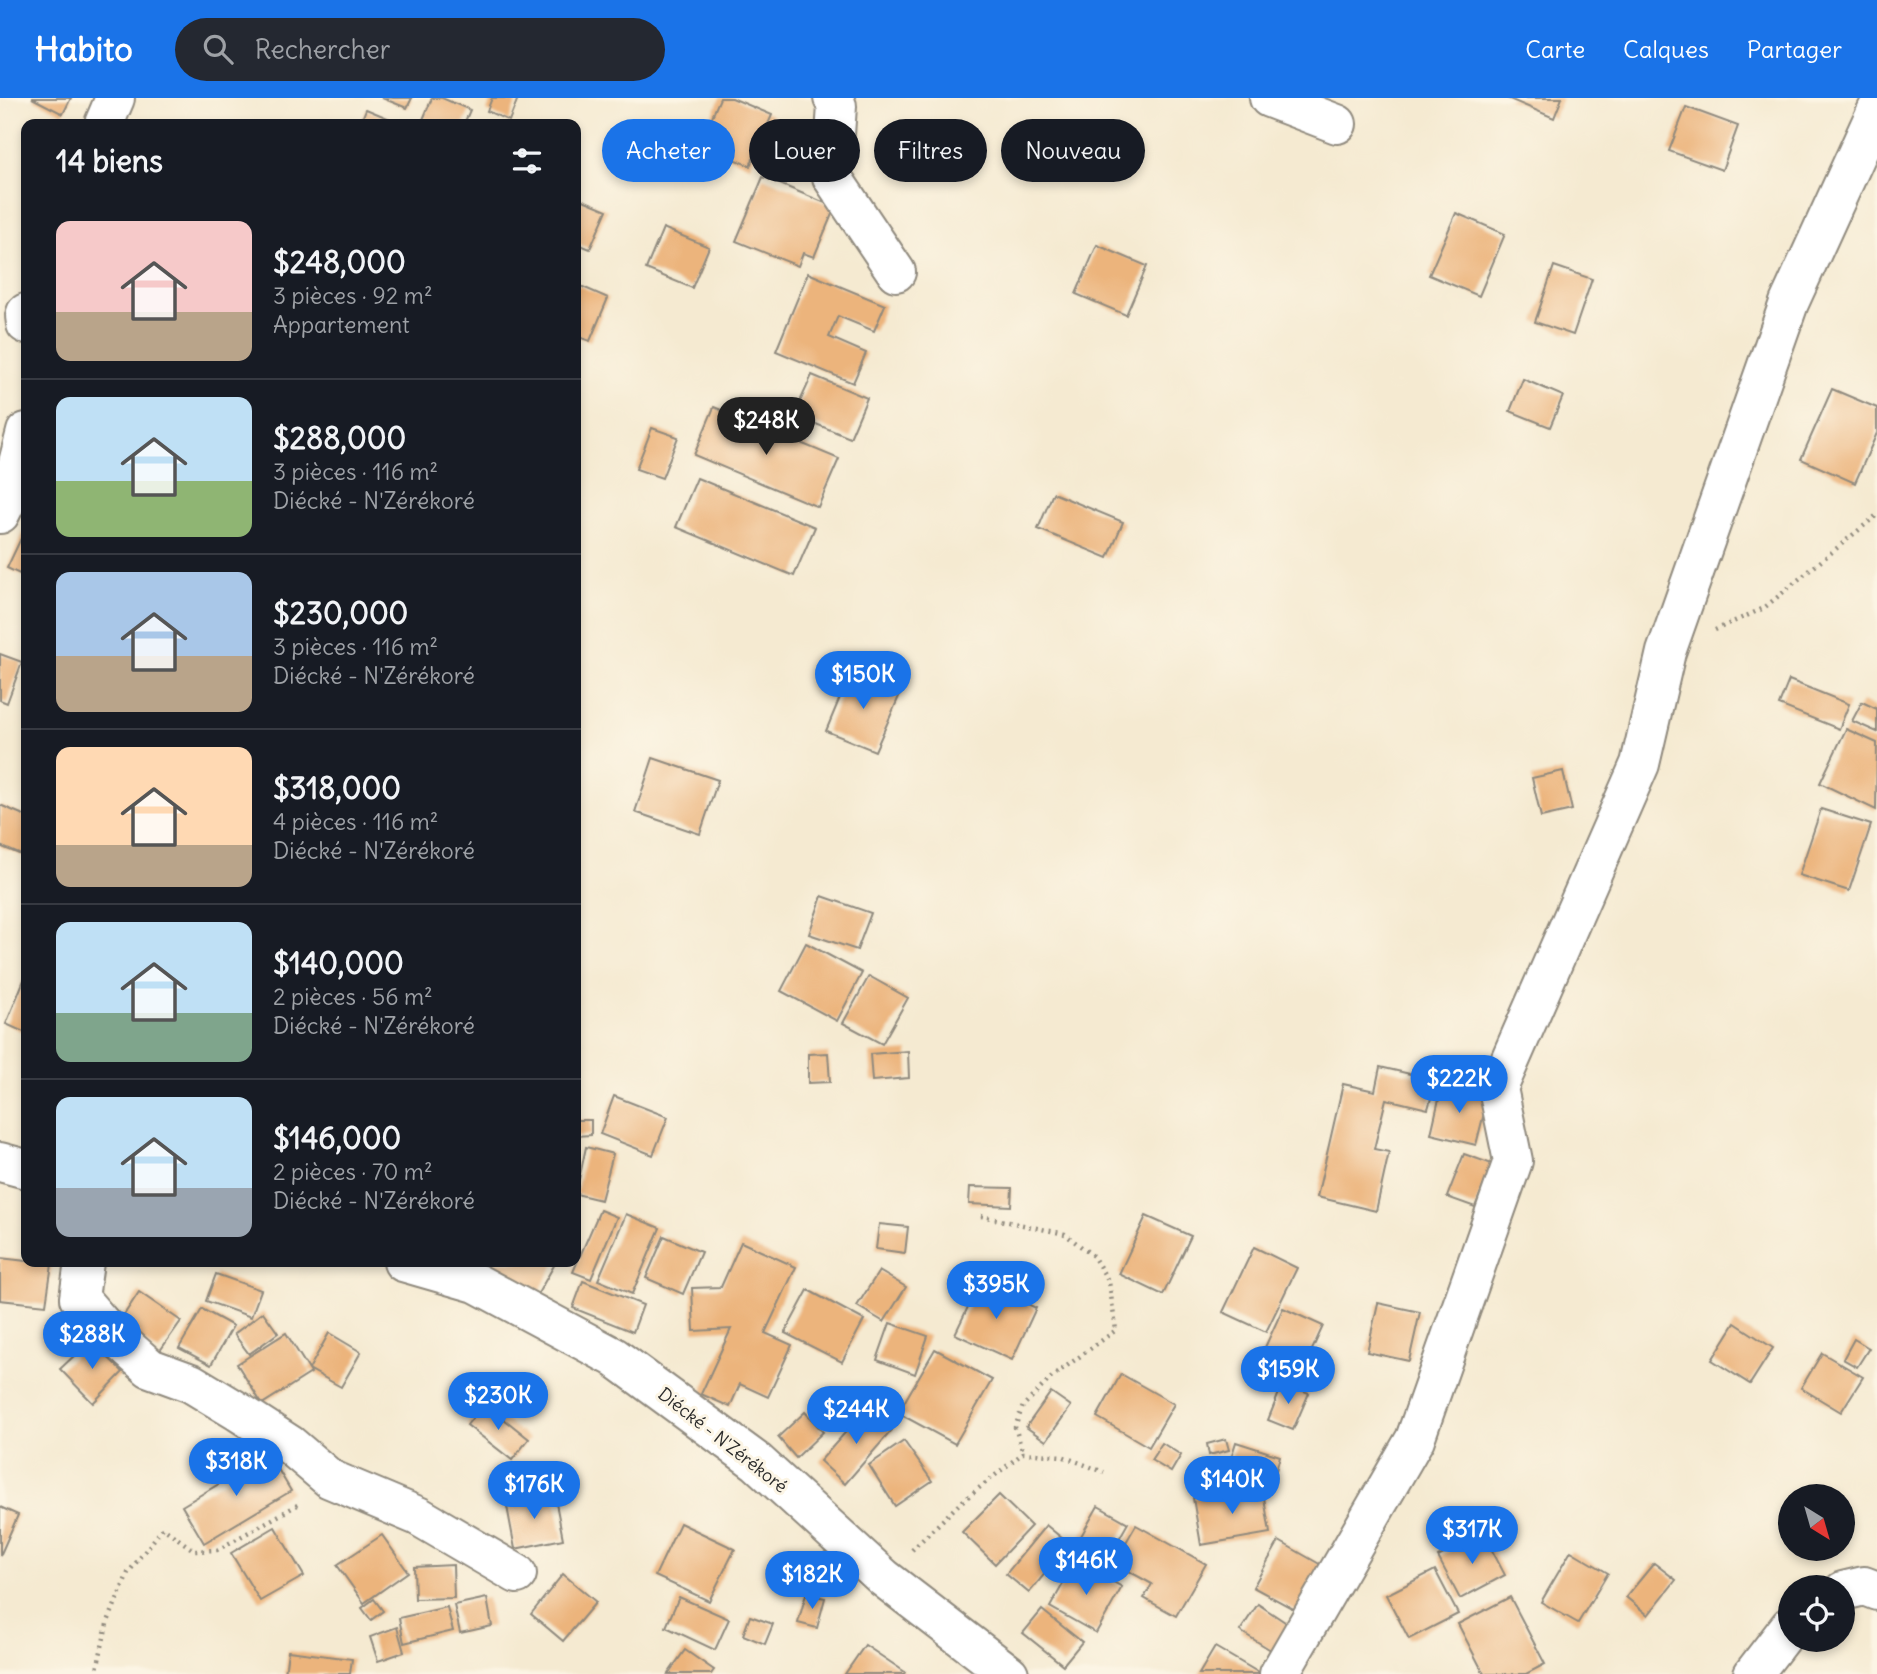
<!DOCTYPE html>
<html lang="fr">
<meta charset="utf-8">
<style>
:root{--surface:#171b24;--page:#242831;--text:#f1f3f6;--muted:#9ea1a6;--line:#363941;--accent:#1a73e8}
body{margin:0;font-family:Delius,sans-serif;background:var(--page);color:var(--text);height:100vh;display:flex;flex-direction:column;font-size:26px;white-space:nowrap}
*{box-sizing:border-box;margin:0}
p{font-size:23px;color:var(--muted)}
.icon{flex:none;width:38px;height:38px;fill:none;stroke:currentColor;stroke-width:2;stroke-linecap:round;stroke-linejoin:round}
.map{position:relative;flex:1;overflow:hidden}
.sheet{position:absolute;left:21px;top:21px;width:560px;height:1148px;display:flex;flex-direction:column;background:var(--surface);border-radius:14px;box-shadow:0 4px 10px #0003}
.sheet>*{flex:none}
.top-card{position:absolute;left:602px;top:21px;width:665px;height:63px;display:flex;gap:14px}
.needle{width:46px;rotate:143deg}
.tools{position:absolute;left:1778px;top:1386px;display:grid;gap:14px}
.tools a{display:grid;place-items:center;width:77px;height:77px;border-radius:50%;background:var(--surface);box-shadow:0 4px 10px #0003;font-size:35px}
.price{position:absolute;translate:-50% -60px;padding:0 16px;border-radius:24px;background:var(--accent);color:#fff;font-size:23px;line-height:46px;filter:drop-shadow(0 2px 4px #0008)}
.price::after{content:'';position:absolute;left:50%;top:42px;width:21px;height:16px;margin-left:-10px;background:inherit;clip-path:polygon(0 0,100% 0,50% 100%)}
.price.selected{background:#222;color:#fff}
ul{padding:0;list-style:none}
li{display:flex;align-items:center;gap:21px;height:175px;padding:0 35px}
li+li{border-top:2px solid var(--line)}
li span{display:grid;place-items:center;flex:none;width:196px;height:140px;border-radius:14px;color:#555}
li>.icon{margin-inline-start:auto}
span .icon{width:84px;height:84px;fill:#fffc;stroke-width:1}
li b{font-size:30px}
h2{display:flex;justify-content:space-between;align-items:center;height:84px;padding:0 35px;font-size:30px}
.pill{padding:0 24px;border-radius:32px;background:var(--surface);box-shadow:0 4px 10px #0003;font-size:24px;line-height:63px}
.pill.selected{background:var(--accent);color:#fff}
header{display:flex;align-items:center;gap:42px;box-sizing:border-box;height:98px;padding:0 35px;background:var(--accent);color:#fff}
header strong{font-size:33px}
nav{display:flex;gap:38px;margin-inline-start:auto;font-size:24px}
.search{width:490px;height:63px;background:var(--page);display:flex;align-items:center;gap:18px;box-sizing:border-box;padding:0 24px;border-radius:38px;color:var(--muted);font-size:26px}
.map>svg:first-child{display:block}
.building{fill:#ecb47b}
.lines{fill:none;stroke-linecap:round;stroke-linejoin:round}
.minor-casing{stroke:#908a7e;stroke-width:42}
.highway-casing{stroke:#908a7e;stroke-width:42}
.path{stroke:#908a7e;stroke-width:4.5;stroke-dasharray:2 5;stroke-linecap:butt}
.minor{stroke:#fff;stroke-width:38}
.highway{stroke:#fff;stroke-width:38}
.labels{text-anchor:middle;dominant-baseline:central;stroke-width:6;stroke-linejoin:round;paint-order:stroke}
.street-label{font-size:18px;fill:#2b2b2b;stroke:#fcf5e5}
</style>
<header>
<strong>Habito</strong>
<div class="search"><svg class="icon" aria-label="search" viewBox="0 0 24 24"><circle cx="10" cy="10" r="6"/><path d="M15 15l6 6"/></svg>Rechercher</div>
<nav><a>Carte</a><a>Calques</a><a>Partager</a></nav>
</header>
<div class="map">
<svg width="1877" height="1576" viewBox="0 0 1877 1576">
<rect width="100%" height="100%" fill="#fcf5e5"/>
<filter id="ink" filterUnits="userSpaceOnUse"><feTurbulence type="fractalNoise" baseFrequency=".0143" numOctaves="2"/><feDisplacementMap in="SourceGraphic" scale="14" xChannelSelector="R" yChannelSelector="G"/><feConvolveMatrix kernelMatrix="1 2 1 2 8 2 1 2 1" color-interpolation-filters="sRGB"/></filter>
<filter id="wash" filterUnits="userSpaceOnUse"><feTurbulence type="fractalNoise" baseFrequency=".00686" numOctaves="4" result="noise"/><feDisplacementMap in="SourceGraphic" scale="28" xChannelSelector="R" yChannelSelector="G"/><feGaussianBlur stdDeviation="1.57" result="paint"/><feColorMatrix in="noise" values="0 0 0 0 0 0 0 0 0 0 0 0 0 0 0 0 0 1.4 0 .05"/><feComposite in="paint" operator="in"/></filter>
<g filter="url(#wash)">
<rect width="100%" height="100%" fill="#f5ead1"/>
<g id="blocks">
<g class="building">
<path d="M 32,0 L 71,0 L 63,16 Z"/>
<path d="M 382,0 L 412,0 L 407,10 Z"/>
<path d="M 432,0 L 442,0 L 470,12 L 464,26 L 427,26 L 422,24 Z"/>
<path d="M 492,0 L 518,0 L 509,23 L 487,13 Z"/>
<path d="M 720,0 L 732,0 L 772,17 L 750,68 L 700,47 Z"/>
<path d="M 1507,0 L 1562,0 L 1554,20 Z"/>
<path d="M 1686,9 L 1738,28 L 1722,72 L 1669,53 Z"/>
<path d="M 366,11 L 402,26 L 360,26 Z"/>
<path d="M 763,79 L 835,109 L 814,159 L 803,155 L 798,168 L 736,143 Z"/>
<path d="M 576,99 L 607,112 L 590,151 L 576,145 Z"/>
<path d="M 1456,115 L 1505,136 L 1479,198 L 1429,177 Z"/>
<path d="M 663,130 L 709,149 L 692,190 L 646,171 Z"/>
<path d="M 1097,147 L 1147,168 L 1126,217 L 1076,196 Z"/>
<path d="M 1554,168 L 1592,181 L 1573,237 L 1535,224 Z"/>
<path d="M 808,175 L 885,207 L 874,233 L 838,218 L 829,239 L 866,255 L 853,285 L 776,253 Z"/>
<path d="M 576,186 L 608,200 L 590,243 L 576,238 Z"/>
<path d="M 812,277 L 867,300 L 850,340 L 794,317 Z"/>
<path d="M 1523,281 L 1563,298 L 1550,329 L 1510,313 Z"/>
<path d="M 1832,291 L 1877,310 L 1877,335 L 1855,385 L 1801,361 Z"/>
<path d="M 714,309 L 839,361 L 818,409 L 694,357 Z"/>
<path d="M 652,330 L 678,339 L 662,380 L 636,371 Z"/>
<path d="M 697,380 L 815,429 L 794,478 L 676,429 Z"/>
<path d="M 1053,395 L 1123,424 L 1108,460 L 1038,431 Z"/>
<path d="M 24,434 L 26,436 L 26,479 L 7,470 Z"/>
<path d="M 0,556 L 22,564 L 7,605 L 0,602 Z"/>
<path d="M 851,573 L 901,594 L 875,653 L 826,633 Z"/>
<path d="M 1789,582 L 1849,606 L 1839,631 L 1779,607 Z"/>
<path d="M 1862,604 L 1877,611 L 1877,634 L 1852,623 Z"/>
<path d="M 1846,631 L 1877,645 L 1876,712 L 1820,685 Z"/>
<path d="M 653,660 L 718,682 L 700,736 L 635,714 Z"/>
<path d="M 1563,673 L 1572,712 L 1541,719 L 1532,680 Z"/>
<path d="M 0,707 L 26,718 L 26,759 L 0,748 Z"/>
<path d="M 1821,711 L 1871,727 L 1849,793 L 1799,777 Z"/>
<path d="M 822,798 L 871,815 L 857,852 L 809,836 Z"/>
<path d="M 806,845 L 862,875 L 837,923 L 781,893 Z"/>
<path d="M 26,877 L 26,935 L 6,926 Z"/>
<path d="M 869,878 L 908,900 L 882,946 L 843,925 Z"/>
<path d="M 908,953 L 909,980 L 872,983 L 870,956 Z"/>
<path d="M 828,955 L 830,984 L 808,985 L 808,956 Z"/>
<path d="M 1380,969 L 1436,982 L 1428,1011 L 1386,1001 L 1374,1051 L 1389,1054 L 1376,1113 L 1317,1099 L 1343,986 L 1375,993 Z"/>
<path d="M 1442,988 L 1488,999 L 1476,1047 L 1431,1036 Z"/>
<path d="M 614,998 L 668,1019 L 653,1057 L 600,1036 Z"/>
<path d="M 576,1022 L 591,1022 L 591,1037 L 576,1038 Z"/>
<path d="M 586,1049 L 613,1056 L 601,1102 L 576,1096 Z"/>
<path d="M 1464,1056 L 1492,1066 L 1475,1109 L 1447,1099 Z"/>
<path d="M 970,1089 L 1012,1090 L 1011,1108 L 969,1106 Z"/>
<path d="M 600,1112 L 617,1119 L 591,1181 L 573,1174 Z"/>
<path d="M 626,1116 L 660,1130 L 632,1196 L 598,1182 Z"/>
<path d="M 1146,1118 L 1191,1138 L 1163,1197 L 1119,1176 Z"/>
<path d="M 879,1126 L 908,1129 L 905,1155 L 876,1151 Z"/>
<path d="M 664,1138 L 701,1154 L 683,1196 L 646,1180 Z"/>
<path d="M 741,1144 L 796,1169 L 765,1235 L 792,1247 L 768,1299 L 740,1286 L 730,1309 L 701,1296 L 731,1231 L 694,1233 L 692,1190 L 721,1189 Z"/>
<path d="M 1254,1149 L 1297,1170 L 1266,1234 L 1223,1214 Z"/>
<path d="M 0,1160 L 52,1166 L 46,1207 L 0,1202 Z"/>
<path d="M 485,1164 L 556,1164 L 536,1199 L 482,1168 Z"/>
<path d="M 879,1173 L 906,1189 L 884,1224 L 857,1208 Z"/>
<path d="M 216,1176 L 261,1192 L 251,1219 L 206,1203 Z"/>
<path d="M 583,1183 L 643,1207 L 633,1234 L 573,1210 Z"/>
<path d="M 980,1184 L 1036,1210 L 1012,1262 L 955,1236 Z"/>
<path d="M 808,1192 L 864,1222 L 842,1264 L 785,1235 Z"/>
<path d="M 139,1194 L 181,1223 L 159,1254 L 118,1226 Z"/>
<path d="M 1378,1205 L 1420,1214 L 1409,1263 L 1367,1254 Z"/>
<path d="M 1283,1210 L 1323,1228 L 1301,1276 L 1261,1258 Z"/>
<path d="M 202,1211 L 233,1228 L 211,1267 L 179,1250 Z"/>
<path d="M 263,1214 L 278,1235 L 249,1256 L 234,1236 Z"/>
<path d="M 890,1225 L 928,1238 L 915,1276 L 877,1262 Z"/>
<path d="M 1735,1225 L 1773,1250 L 1750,1286 L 1712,1262 Z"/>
<path d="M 286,1235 L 311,1275 L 262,1306 L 237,1266 Z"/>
<path d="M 329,1235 L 361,1254 L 341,1289 L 309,1271 Z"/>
<path d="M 1854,1241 L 1869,1250 L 1857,1269 L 1843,1261 Z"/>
<path d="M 91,1242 L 123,1274 L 93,1305 L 60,1271 Z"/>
<path d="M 935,1251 L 992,1282 L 955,1346 L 898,1315 Z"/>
<path d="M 1822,1255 L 1863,1279 L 1841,1314 L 1801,1290 Z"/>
<path d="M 1121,1276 L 1174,1306 L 1149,1349 L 1097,1319 Z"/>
<path d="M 1283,1285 L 1309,1295 L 1293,1332 L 1268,1322 Z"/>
<path d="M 1051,1294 L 1071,1308 L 1046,1343 L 1026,1329 Z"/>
<path d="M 484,1305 L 529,1341 L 512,1362 L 467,1327 Z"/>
<path d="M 868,1309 L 892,1332 L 845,1386 L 820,1363 Z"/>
<path d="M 805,1314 L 823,1334 L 796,1360 L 778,1339 Z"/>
<path d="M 1226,1341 L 1229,1352 L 1209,1357 L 1207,1346 Z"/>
<path d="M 904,1343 L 932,1383 L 895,1408 L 869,1367 Z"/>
<path d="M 1236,1344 L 1280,1358 L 1274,1380 L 1229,1366 Z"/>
<path d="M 1162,1345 L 1181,1357 L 1171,1374 L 1151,1362 Z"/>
<path d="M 269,1356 L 291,1393 L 204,1445 L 182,1408 Z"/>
<path d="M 1262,1388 L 1270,1435 L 1201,1447 L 1193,1400 Z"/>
<path d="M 554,1395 L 563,1441 L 515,1451 L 506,1403 Z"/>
<path d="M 999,1397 L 1031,1428 L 995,1466 L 962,1434 Z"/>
<path d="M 1098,1408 L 1128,1425 L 1102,1471 L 1072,1454 Z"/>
<path d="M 0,1409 L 18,1417 L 0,1458 Z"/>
<path d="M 680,1425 L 735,1451 L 709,1503 L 655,1478 Z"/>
<path d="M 1046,1427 L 1069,1446 L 1029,1495 L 1006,1476 Z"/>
<path d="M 1136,1427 L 1206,1466 L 1176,1518 L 1144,1500 L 1152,1486 L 1114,1465 Z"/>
<path d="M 275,1429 L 304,1478 L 260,1503 L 231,1455 Z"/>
<path d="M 1483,1435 L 1505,1477 L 1460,1501 L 1438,1459 Z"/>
<path d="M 382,1437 L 408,1474 L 364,1505 L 337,1467 Z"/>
<path d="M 1279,1443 L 1323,1468 L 1297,1513 L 1253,1489 Z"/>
<path d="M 1571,1453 L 1608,1475 L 1578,1525 L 1541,1504 Z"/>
<path d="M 1076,1463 L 1122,1489 L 1096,1535 L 1050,1509 Z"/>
<path d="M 1654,1465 L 1676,1482 L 1648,1517 L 1626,1499 Z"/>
<path d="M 453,1467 L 454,1500 L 415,1501 L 414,1469 Z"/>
<path d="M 1435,1472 L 1458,1516 L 1409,1541 L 1386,1497 Z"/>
<path d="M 563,1476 L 596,1504 L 563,1543 L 531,1516 Z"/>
<path d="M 806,1496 L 825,1500 L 817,1530 L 798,1525 Z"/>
<path d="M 679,1499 L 729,1521 L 715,1552 L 666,1529 Z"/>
<path d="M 1510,1499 L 1545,1566 L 1526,1576 L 1484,1576 L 1458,1526 Z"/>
<path d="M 487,1500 L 492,1528 L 460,1535 L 454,1507 Z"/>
<path d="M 374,1501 L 383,1513 L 371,1522 L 362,1510 Z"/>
<path d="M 1258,1506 L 1291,1528 L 1274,1554 L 1240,1533 Z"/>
<path d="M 447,1509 L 453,1533 L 404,1545 L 399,1520 Z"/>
<path d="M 1042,1512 L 1082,1544 L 1063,1567 L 1023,1535 Z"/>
<path d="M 750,1518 L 773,1526 L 765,1546 L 743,1537 Z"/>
<path d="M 397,1529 L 404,1554 L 378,1563 L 370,1539 Z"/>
<path d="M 865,1547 L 905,1574 L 904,1576 L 845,1576 Z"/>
<path d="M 1215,1549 L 1261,1576 L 1199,1576 Z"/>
<path d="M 685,1552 L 714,1572 L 711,1576 L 668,1576 Z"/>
<path d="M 288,1553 L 352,1561 L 350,1576 L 285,1576 Z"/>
</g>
</g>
</g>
<g filter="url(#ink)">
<use href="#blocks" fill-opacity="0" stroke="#908a7e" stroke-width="2"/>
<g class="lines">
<g class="minor-casing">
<g id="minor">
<path d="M 833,0 L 837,8 L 832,79 L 896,174"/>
<path d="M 1269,0 L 1337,26"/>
<path d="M 104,26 L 115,0"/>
<path d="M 26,215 L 25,218 L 26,226"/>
<path d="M 0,416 L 10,396 L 26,334"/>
<path d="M 84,1164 L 79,1200 L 106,1231 L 150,1270 L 191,1285 L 239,1314 L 290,1347 L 330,1381 L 418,1418 L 517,1476"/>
<path d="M 1843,1493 L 1864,1488 L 1877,1493"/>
<path d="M 1279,1576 L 1415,1341 L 1513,1063 L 1498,990 L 1640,666 L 1666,554 L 1789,205 L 1877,12"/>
<path d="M 1753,1576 L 1790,1528"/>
</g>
</g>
<g class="highway-casing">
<g id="highway">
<path d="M 0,1064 L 26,1071"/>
<path d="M 403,1164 L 476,1185 L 614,1259 L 757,1364 L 884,1480 L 1009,1576"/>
</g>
</g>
<g class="path">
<path d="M 1715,532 L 1764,510 L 1877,417"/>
<path d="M 981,1118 L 1065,1136 L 1093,1158 L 1109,1184 L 1116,1232 L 1053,1278 L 1023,1308 L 1015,1329 L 1023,1355"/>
<path d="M 912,1452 L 959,1406 L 1023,1355 L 1062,1358 L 1104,1374"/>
<path d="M 96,1576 L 107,1526 L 128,1475 L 163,1430 L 195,1453 L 217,1452 L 301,1405"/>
</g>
<use href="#minor" class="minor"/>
<use href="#highway" class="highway"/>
</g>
</g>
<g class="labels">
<g class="street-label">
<text transform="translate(723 1342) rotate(38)">Diécké - N'Zérékoré</text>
</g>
</g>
</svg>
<div class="tools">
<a><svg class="needle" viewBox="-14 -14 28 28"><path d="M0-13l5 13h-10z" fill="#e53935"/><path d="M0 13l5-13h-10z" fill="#9ea1a6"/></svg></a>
<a><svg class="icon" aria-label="locate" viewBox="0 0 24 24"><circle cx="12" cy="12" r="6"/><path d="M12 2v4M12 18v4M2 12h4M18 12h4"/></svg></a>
</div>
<b class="price selected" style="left:766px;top:359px">$248K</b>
<b class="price" style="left:863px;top:613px">$150K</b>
<b class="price" style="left:1459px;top:1017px">$222K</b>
<b class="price" style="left:996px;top:1223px">$395K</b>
<b class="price" style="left:92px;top:1273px">$288K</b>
<b class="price" style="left:1288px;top:1308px">$159K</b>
<b class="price" style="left:498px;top:1334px">$230K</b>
<b class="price" style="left:856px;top:1348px">$244K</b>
<b class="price" style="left:236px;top:1400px">$318K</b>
<b class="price" style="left:1232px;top:1418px">$140K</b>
<b class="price" style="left:534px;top:1423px">$176K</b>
<b class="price" style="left:1472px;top:1468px">$317K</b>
<b class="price" style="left:1086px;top:1499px">$146K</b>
<b class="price" style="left:812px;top:1513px">$182K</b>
<div class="top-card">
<a class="pill selected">Acheter</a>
<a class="pill">Louer</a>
<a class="pill">Filtres</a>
<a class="pill">Nouveau</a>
</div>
<section class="sheet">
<h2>14 biens<svg class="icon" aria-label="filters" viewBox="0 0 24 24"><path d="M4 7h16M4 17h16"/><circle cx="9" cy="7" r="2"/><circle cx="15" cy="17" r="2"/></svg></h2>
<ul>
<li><span style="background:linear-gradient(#f6c9c9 65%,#b9a48a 0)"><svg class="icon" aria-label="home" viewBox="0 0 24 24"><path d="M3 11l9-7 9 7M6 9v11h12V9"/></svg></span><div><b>$248,000</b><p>3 pièces · 92 m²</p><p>Appartement</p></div></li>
<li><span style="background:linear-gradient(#bfe0f5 60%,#8fb573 0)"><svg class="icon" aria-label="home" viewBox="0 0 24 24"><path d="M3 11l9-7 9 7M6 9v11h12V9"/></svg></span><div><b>$288,000</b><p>3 pièces · 116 m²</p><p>Diécké - N'Zérékoré</p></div></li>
<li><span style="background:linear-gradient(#a9c7e8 60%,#b9a48a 0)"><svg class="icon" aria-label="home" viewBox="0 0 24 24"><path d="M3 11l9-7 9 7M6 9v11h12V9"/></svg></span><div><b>$230,000</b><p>3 pièces · 116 m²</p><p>Diécké - N'Zérékoré</p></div></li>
<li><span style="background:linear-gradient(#ffd9b3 70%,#b9a48a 0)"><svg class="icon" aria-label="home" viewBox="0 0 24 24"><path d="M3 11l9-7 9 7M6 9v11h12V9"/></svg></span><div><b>$318,000</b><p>4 pièces · 116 m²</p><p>Diécké - N'Zérékoré</p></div></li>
<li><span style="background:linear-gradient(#bfe0f5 65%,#7fa58c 0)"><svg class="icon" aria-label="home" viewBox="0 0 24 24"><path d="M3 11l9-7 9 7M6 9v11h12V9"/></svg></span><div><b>$140,000</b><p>2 pièces · 56 m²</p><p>Diécké - N'Zérékoré</p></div></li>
<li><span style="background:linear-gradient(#bfe0f5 65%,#9aa5b1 0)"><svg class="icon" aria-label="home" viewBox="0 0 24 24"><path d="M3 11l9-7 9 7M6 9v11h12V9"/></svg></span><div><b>$146,000</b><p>2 pièces · 70 m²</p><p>Diécké - N'Zérékoré</p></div></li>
</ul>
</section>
</div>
